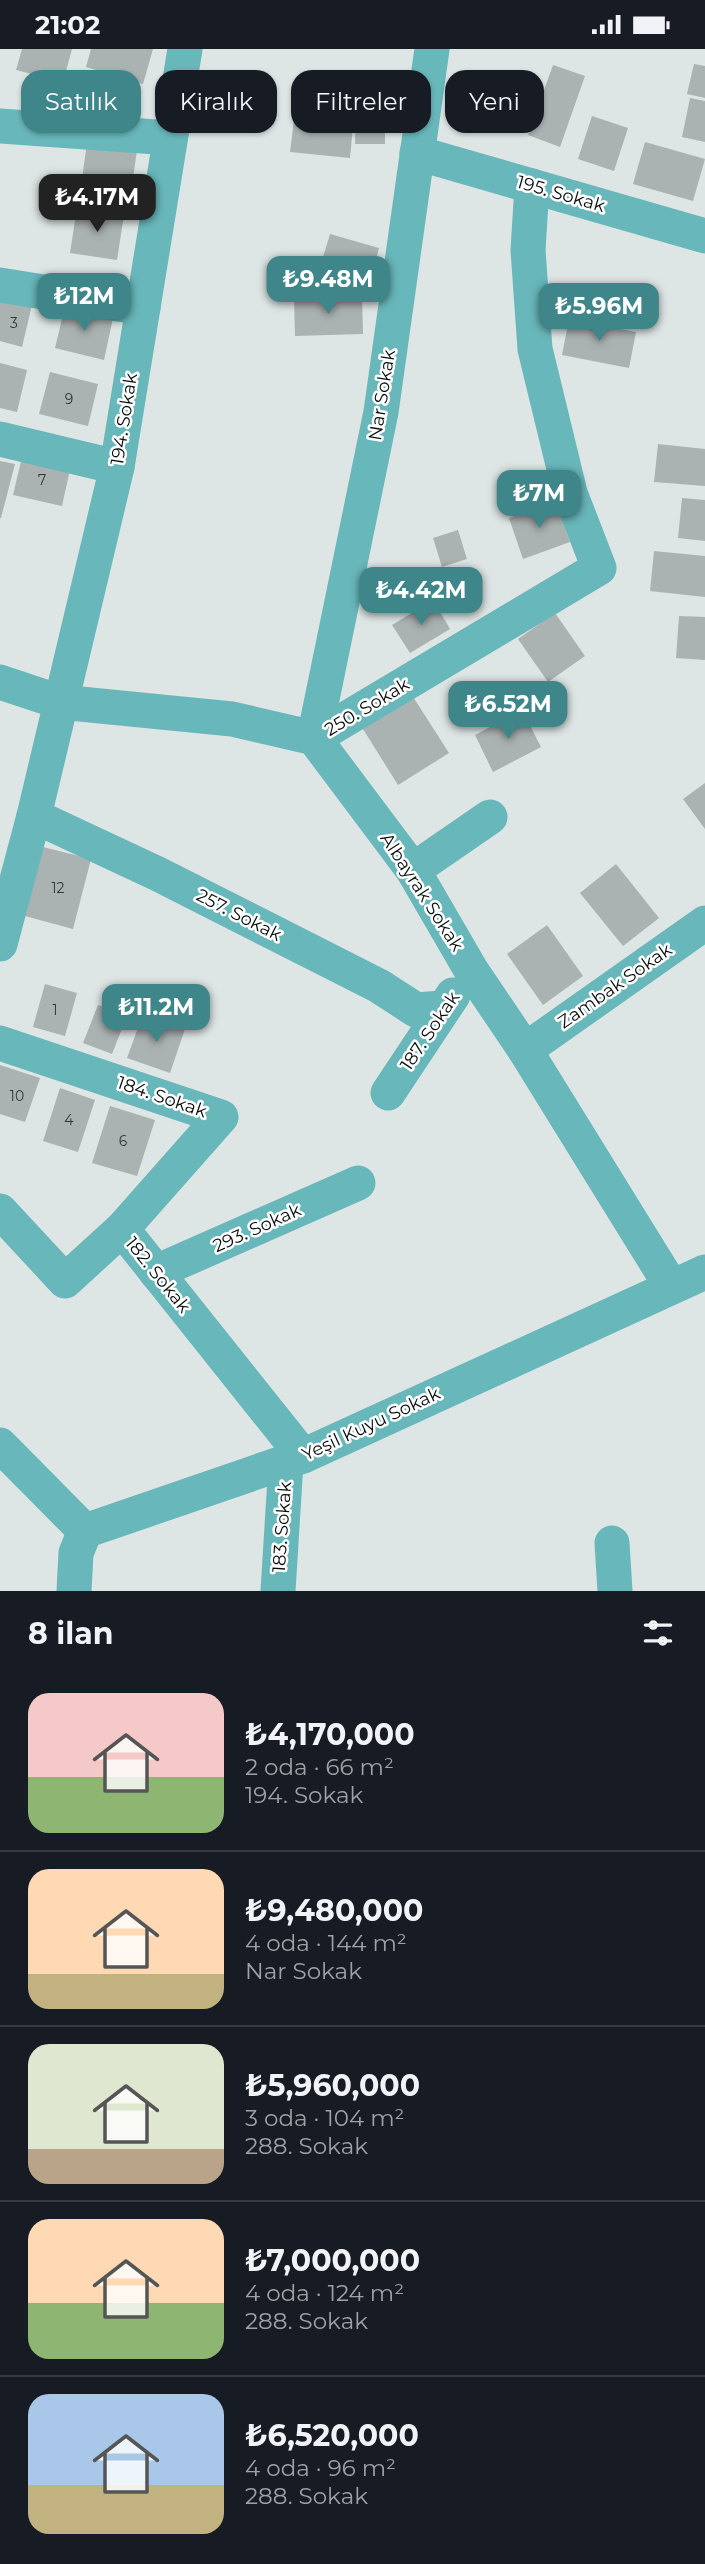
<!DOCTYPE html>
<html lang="tr">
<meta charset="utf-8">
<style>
:root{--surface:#171b24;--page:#242831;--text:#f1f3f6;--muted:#9ea1a6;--line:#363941;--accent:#3e8689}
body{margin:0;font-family:Montserrat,sans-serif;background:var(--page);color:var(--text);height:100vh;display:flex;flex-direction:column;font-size:26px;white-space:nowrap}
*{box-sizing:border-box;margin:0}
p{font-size:23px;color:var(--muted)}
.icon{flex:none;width:38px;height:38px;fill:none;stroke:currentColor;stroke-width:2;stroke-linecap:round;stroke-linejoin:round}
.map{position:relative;height:1542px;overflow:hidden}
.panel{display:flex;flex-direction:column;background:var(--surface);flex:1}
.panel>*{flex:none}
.hud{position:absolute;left:21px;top:21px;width:663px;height:63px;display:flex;gap:14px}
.price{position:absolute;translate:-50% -60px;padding:0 16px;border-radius:14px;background:var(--accent);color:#fff;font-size:23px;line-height:46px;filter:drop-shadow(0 2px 4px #0008)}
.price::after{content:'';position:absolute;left:50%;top:42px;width:21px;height:16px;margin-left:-10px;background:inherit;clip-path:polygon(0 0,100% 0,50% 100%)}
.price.on{background:#222;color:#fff}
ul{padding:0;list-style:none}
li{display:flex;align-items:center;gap:21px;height:175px;padding:0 28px}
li+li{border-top:2px solid var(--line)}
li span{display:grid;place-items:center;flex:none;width:196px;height:140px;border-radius:21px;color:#555}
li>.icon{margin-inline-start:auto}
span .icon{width:84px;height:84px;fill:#fffc;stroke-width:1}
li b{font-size:30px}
h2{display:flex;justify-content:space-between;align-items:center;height:84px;padding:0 28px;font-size:30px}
.chip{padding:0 24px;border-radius:21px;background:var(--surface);box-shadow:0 2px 5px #0004;font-size:24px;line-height:63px}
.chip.on{background:var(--accent);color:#fff}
.status{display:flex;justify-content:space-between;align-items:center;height:49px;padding:0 35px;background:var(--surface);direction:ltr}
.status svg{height:19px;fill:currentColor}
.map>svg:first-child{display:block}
.building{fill:#abb2b2}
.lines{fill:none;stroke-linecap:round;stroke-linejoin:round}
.minor{stroke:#68b7ba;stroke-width:35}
.labels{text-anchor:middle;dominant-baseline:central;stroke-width:5;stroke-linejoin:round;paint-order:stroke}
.number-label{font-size:14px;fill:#333636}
.street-label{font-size:18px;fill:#0b0d0d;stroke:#fff}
</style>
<div class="status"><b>21:02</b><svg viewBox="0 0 49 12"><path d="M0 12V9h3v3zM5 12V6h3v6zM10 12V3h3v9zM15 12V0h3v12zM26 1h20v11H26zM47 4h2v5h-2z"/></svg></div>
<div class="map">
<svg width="705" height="1542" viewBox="0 0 705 1542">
<rect width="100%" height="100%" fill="#dee5e5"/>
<g class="building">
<path d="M 22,0 L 72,0 L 63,33 L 16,21 Z"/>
<path d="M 91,0 L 153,0 L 143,35 L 86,18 Z"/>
<path d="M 694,15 L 705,17 L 705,49 L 687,45 Z"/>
<path d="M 553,16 L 585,27 L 560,98 L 528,86 Z"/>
<path d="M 690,49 L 705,52 L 705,93 L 682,88 Z"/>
<path d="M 356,59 L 385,59 L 385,95 L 355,95 Z"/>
<path d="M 592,67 L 628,79 L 614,122 L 578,110 Z"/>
<path d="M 294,71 L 353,77 L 350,109 L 290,103 Z"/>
<path d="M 645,93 L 705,110 L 693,152 L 633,135 Z"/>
<path d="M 87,94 L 137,101 L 131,143 L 81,137 Z"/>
<path d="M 77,159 L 124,166 L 117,211 L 70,204 Z"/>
<path d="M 330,185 L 379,199 L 370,233 L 320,218 Z"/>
<path d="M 362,247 L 363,285 L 295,287 L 294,249 Z"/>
<path d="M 0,248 L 32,256 L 22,298 L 0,292 Z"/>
<path d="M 65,257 L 113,269 L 104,311 L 55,299 Z"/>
<path d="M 569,270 L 636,283 L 629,319 L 562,306 Z"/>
<path d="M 0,314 L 27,321 L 17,363 L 0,359 Z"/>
<path d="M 50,323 L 98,335 L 88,377 L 39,365 Z"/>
<path d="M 658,395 L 705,400 L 705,437 L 654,433 Z"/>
<path d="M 23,404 L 71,416 L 62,457 L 13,446 Z"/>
<path d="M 0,412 L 15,415 L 1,469 L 0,469 Z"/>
<path d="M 682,449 L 705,451 L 705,492 L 678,489 Z"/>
<path d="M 555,452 L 570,493 L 523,510 L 509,469 Z"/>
<path d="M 458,481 L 467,510 L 442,518 L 433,489 Z"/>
<path d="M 654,502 L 705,507 L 705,548 L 650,542 Z"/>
<path d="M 433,551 L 450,580 L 410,604 L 392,576 Z"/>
<path d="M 555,564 L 585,607 L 548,633 L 518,590 Z"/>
<path d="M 679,567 L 705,568 L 705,611 L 676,609 Z"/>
<path d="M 408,640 L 449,704 L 398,736 L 358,672 Z"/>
<path d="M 522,661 L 541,698 L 493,723 L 475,686 Z"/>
<path d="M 705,734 L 705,780 L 683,750 Z"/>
<path d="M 43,798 L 91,810 L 73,880 L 25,867 Z"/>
<path d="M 616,815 L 659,869 L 623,897 L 580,844 Z"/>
<path d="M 547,876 L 583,927 L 543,956 L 507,905 Z"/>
<path d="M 45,935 L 77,944 L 65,987 L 33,978 Z"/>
<path d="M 98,956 L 127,967 L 112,1005 L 83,994 Z"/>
<path d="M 143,965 L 185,980 L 170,1024 L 127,1009 Z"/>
<path d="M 0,1016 L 40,1029 L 25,1073 L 0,1065 Z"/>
<path d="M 60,1039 L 95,1051 L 78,1103 L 43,1092 Z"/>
<path d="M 110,1057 L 155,1071 L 137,1127 L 92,1114 Z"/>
</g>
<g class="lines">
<g class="minor">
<path d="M 0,77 L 170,89"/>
<path d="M 417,104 L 705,187"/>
<path d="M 0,236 L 143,259"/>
<path d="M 0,390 L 117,418"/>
<path d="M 0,633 L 60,653 L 232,670 L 314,689 L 413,821 L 471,921 L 525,1001 L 671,1237"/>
<path d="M 314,689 L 599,519 L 570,444 L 535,300 L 528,201 L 532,137"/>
<path d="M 314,689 L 381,363 L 432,0"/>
<path d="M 34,767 L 158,825 L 379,937 L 416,961 L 442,959"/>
<path d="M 413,821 L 490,768"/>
<path d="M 0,895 L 34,767 L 117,418 L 185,0"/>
<path d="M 0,994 L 221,1068 L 122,1180"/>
<path d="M 525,1001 L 705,874"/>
<path d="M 388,1044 L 453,946"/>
<path d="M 0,1162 L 65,1232 L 122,1180 L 303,1407"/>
<path d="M 156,1223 L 358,1134"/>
<path d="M 0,1396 L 85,1482"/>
<path d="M 612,1494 L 615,1542"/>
<path d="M 74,1542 L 76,1504 L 85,1482 L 303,1407 L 705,1223"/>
<path d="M 278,1542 L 286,1413"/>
</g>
</g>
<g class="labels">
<g class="number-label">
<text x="14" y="274">3</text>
<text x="69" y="350">9</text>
<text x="42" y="431">7</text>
<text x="58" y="839">12</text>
<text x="55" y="961">1</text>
<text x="17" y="1047">10</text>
<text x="69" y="1071">4</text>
<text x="123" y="1092">6</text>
</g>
<g class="street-label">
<text transform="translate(561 145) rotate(16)">195. Sokak</text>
<text transform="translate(382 346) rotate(-81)">Nar Sokak</text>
<text transform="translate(124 370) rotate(-81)">194. Sokak</text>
<text transform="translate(367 658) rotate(-31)">250. Sokak</text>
<text transform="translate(422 843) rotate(57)">Albayrak Sokak</text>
<text transform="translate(239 866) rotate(27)">257. Sokak</text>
<text transform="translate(615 937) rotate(-35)">Zambak Sokak</text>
<text transform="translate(430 982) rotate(-56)">187. Sokak</text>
<text transform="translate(162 1048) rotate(19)">184. Sokak</text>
<text transform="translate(257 1179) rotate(-24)">293. Sokak</text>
<text transform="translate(158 1226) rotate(51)">182. Sokak</text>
<text transform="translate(371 1375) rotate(-25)">Yeşil Kuyu Sokak</text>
<text transform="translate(282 1478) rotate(-86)">183. Sokak</text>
</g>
</g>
</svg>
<b class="price on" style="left:97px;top:185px">₺4.17M</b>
<b class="price" style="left:328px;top:267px">₺9.48M</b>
<b class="price" style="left:84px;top:284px">₺12M</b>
<b class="price" style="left:599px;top:294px">₺5.96M</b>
<b class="price" style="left:539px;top:481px">₺7M</b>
<b class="price" style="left:421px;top:578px">₺4.42M</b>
<b class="price" style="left:508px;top:692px">₺6.52M</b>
<b class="price" style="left:156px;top:995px">₺11.2M</b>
<div class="hud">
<a class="chip on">Satılık</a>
<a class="chip">Kiralık</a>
<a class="chip">Filtreler</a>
<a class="chip">Yeni</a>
</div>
</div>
<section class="panel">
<h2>8 ilan<svg class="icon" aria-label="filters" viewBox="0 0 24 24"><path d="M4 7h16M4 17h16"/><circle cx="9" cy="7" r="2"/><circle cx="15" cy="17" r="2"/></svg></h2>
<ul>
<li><span style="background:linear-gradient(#f6c9c9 60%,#8fb573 0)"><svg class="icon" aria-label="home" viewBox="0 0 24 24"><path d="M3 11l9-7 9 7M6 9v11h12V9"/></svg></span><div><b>₺4,170,000</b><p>2 oda · 66 m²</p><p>194. Sokak</p></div></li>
<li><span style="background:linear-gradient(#ffd9b3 75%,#c2b280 0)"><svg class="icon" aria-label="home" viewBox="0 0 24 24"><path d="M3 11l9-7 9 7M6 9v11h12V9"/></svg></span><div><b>₺9,480,000</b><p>4 oda · 144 m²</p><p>Nar Sokak</p></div></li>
<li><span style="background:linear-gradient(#dfe7d0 75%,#b9a48a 0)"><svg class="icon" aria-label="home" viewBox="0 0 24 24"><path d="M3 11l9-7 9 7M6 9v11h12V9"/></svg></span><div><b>₺5,960,000</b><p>3 oda · 104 m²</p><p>288. Sokak</p></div></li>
<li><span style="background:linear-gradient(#ffd9b3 60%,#8fb573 0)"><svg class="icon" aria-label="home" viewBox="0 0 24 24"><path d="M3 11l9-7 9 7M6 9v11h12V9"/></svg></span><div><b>₺7,000,000</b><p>4 oda · 124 m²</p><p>288. Sokak</p></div></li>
<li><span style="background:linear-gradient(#a9c7e8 65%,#c2b280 0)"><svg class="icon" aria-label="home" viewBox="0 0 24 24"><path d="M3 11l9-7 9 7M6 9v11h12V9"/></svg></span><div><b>₺6,520,000</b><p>4 oda · 96 m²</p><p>288. Sokak</p></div></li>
</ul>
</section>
